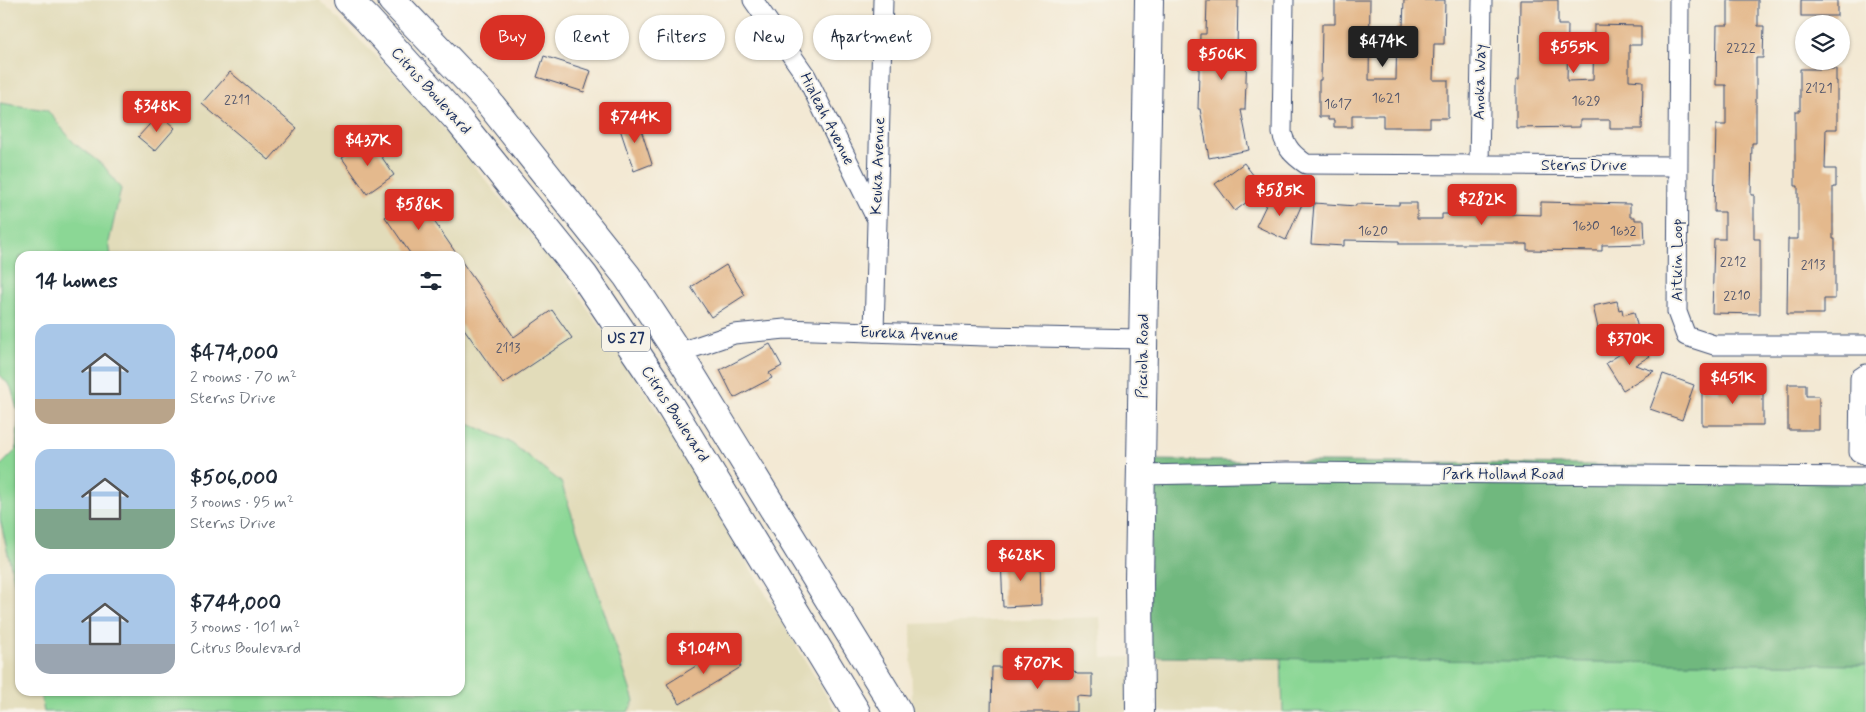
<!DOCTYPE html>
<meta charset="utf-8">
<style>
:root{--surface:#fff;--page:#f2f2f3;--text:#1f2937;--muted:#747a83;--accent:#d93025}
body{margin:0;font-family:Mynerve,sans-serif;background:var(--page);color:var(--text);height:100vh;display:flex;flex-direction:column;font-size:19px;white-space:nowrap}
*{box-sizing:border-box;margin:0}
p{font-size:16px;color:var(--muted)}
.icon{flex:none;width:28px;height:28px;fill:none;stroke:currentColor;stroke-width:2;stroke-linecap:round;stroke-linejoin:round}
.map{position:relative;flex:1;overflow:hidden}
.side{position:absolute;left:15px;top:251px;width:450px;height:445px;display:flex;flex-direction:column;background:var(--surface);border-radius:15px;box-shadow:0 1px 4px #0004}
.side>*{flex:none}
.hud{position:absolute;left:480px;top:15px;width:475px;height:45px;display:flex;gap:10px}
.fabs{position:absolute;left:1795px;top:15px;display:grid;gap:10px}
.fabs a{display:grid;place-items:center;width:55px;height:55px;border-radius:50%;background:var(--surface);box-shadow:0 1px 4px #0004;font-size:25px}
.price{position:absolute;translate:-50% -42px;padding:0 11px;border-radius:5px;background:var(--accent);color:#fff;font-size:16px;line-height:32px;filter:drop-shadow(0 1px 2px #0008)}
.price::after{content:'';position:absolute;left:50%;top:30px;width:15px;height:11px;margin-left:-8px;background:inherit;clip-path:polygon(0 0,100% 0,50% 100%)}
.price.on{background:#222;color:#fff}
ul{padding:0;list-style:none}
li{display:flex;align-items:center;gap:15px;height:125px;padding:0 20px}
li span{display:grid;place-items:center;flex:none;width:140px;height:100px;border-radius:15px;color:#555}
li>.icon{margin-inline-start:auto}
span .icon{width:60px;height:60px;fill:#fffc;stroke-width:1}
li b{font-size:21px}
h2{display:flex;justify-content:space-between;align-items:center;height:60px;padding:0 20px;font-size:21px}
.tag{padding:0 18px;border-radius:22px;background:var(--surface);box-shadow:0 1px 4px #0004;font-size:18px;line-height:45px}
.tag.on{background:var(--accent);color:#fff}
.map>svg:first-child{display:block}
.built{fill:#e2dcba}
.green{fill:#8bd795;stroke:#53837a}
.forest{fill:#70b87e;stroke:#46746e}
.building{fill:#e4b98d}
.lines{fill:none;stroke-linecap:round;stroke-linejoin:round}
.street-casing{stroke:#3b4b70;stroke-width:21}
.secondary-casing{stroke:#3b4b70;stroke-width:30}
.highway-casing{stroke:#3b4b70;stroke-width:30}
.street{stroke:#fff;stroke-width:19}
.secondary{stroke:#fff;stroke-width:28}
.highway{stroke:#fff;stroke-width:28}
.labels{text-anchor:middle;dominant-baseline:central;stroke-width:4;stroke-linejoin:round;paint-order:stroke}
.number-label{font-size:14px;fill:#4d526a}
.shield{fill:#f7f3e8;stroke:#5d6a87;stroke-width:1}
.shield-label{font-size:15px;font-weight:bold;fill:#1b2f5e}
.street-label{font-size:16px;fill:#1b2f5e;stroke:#f7f3e8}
</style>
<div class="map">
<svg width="1866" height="712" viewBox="0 0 1866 712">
<rect width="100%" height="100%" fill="#f7f3e8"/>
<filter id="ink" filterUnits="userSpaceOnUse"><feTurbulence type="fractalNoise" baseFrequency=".02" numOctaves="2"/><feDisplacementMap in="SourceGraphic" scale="10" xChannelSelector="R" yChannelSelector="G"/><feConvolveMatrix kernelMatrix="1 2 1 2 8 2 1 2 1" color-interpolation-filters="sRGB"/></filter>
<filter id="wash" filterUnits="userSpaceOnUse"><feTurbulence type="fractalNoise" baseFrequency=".0096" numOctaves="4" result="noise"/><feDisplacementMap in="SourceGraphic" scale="20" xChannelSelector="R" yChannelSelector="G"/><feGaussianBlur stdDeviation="1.12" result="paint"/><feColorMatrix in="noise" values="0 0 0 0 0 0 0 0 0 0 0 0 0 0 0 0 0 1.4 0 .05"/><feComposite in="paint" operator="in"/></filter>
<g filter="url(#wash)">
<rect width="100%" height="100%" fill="#f3e9d4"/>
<g class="built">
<path d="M 0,0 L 319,0 L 411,90 L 567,278 L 646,393 L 836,712 L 628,712 L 634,700 L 561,482 L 510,442 L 460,420 L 460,256 L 111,256 L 109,242 L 121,189 L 104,166 L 74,143 L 47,110 L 0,103 Z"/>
<path d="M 0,519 L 20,606 L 20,691 L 40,691 L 44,712 L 0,712 Z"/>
<path d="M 1100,617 L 1102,658 L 1131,657 L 1129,712 L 912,712 L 911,624 Z"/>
<path d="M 1149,657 L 1281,658 L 1283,712 L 1149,712 Z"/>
</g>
<g class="green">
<path d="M 0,103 L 47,110 L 74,143 L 104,166 L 121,189 L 109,242 L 111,256 L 20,256 L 20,606 L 0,519 L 0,466 L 16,450 L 19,416 L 11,387 L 0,375 Z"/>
<path d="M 460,420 L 510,442 L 561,482 L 634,701 L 628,712 L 44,712 L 40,691 L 460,691 Z"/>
<path d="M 1281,658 L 1866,665 L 1866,712 L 1283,712 Z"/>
</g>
<path class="forest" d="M 1151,460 L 1866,468 L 1866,665 L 1149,657 Z"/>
<g id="blocks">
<g class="building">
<path d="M 1207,0 L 1238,0 L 1237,50 L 1247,50 L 1245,110 L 1241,110 L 1249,150 L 1209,158 L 1200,109 L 1198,109 L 1200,34 L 1206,34 Z"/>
<path d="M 1335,0 L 1370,0 L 1369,80 L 1396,80 L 1397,26 L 1403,26 L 1404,0 L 1445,0 L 1444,44 L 1434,44 L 1433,80 L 1448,80 L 1448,118 L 1430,118 L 1430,127 L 1383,127 L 1383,115 L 1352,115 L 1352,127 L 1334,127 L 1334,120 L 1328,120 L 1328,117 L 1319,117 L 1319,80 L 1321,80 L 1322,24 L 1335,24 Z"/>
<path d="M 1520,0 L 1558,0 L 1558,25 L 1568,25 L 1567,81 L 1593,80 L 1594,25 L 1641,26 L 1641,45 L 1629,45 L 1629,80 L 1643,81 L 1642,129 L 1610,129 L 1610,120 L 1580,120 L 1580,127 L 1516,128 L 1516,80 L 1519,80 Z"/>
<path d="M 1728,0 L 1758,0 L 1758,26 L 1764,26 L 1763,58 L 1756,58 L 1756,143 L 1752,143 L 1751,195 L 1754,195 L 1754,239 L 1760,239 L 1760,314 L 1712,313 L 1714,239 L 1725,239 L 1725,212 L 1714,212 L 1716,125 L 1726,125 L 1726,85 L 1716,85 L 1717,25 L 1728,25 Z"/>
<rect x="1801" y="0" width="36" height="16"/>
<path d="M 544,56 L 591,71 L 584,92 L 537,77 Z"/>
<path d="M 1800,69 L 1836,69 L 1836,81 L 1837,81 L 1837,129 L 1826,129 L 1825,169 L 1836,169 L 1836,187 L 1833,187 L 1833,239 L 1835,239 L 1835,299 L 1824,299 L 1824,314 L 1787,314 L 1788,239 L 1798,239 L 1798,186 L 1795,186 L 1795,111 L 1800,111 Z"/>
<path d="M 230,72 L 297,128 L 269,160 L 202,104 Z"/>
<path d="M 159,114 L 175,128 L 155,151 L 138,137 Z"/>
<path d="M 637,117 L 652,164 L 634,171 L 618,123 Z"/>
<path d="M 370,140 L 394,175 L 367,194 L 342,158 Z"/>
<path d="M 1244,163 L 1264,189 L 1235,211 L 1215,184 Z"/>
<path d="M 416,195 L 458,256 L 412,256 L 385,217 Z"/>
<path d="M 1287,195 L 1303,202 L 1286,240 L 1256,226 L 1270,197 L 1280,211 Z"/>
<path d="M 1457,202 L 1503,202 L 1503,214 L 1541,215 L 1541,202 L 1630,204 L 1630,217 L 1635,217 L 1635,220 L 1644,220 L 1645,244 L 1602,245 L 1602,251 L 1527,250 L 1527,244 L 1399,244 L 1399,241 L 1344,240 L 1344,246 L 1311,244 L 1314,203 L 1356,206 L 1356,204 L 1399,205 L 1399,203 L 1417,203 L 1417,219 L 1442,219 L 1442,214 L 1457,214 Z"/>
<path d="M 460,259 L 514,337 L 552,310 L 572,338 L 503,384 L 460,323 Z"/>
<path d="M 726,265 L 745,295 L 711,317 L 691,287 Z"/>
<path d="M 1617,301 L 1619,310 L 1622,309 L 1623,315 L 1634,312 L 1638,329 L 1600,337 L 1593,306 Z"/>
<path d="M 1641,341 L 1650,356 L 1635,365 L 1654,371 L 1623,390 L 1606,363 Z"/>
<path d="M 770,344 L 782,366 L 769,373 L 772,378 L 734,398 L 720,370 Z"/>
<path d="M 1663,374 L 1694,385 L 1682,420 L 1650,409 Z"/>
<path d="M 1718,383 L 1763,384 L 1763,425 L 1702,425 L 1702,388 L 1718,393 Z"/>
<path d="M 1788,384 L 1806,384 L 1806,396 L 1819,396 L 1819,430 L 1788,430 Z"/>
<path d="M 1040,557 L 1041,605 L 1003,607 L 1001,558 Z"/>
<path d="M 728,646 L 741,667 L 680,704 L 667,684 Z"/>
<path d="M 992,667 L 1071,668 L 1077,674 L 1092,674 L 1092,697 L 1077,696 L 1077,712 L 991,712 Z"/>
</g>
</g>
</g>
<g filter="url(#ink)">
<use href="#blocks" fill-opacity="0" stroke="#3b4b70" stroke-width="1"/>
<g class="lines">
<g class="street-casing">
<g id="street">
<path d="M 753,0 L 806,76 L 874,214"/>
<path d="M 1284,0 L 1282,133 C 1286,148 1293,155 1306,164 L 1677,166"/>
<path d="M 1679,0 L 1677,312 L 1686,336 L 1714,345 L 1866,345"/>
<path d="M 1479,164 L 1482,0"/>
<path d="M 874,332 L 883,0"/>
<path d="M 678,353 L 734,334 L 785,329 L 984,336 L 1143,339"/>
<path d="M 1866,374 L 1860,378 L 1859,452 L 1866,455"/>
<path d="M 1141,475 L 1287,472 L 1866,477"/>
</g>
</g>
<g class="secondary-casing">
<path id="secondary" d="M 1140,712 L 1139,580 L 1149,0"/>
</g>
<g class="highway-casing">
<g id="highway">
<path d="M 348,0 L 367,19 L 459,121 L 584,276 L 653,378 L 856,712"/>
<path d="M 392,0 L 486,99 L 627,276 L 678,353 L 898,712"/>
</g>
</g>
<use href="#street" class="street"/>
<use href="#secondary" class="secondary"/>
<use href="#highway" class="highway"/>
</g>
</g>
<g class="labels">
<g class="number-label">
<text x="1741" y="48">2222</text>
<text x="1819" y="88">2121</text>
<text x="1386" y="98">1621</text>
<text x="237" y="100">2211</text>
<text x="1586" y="101">1629</text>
<text x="1338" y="104">1617</text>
<text x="1586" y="226">1630</text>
<text x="1373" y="231">1620</text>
<text x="1623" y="231">1632</text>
<text x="1733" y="262">2212</text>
<text x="1813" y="265">2113</text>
<text x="1737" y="296">2210</text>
<text x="508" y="348">2113</text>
</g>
<rect class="shield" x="602" y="326.5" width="48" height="25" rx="4"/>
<g class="shield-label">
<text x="626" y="339">US 27</text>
</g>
<g class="street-label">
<text transform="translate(1480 82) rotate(-89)">Anoka Way</text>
<text transform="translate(431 91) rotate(48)">Citrus Boulevard</text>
<text transform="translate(827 119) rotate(63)">Hialeah Avenue</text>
<text x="1584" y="165">Sterns Drive</text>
<text transform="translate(878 166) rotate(-88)">Keuka Avenue</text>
<text transform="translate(1677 260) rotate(-90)">Aitkin Loop</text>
<text transform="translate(909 334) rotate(2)">Eureka Avenue</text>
<text transform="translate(1143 356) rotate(-89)">Picciola Road</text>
<text transform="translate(675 414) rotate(57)">Citrus Boulevard</text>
<text x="1503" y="474">Park Holland Road</text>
</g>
</g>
</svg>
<div class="fabs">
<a><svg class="icon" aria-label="layers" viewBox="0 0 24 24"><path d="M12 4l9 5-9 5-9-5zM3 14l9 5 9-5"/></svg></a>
</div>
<b class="price on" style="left:1383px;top:68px">$474K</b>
<b class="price" style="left:1574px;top:74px">$555K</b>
<b class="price" style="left:1222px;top:81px">$506K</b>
<b class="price" style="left:157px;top:133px">$348K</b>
<b class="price" style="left:635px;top:144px">$744K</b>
<b class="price" style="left:368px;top:167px">$437K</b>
<b class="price" style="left:1280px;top:217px">$585K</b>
<b class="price" style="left:1482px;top:226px">$282K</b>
<b class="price" style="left:419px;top:231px">$586K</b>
<b class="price" style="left:1630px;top:366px">$370K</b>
<b class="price" style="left:1733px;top:405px">$451K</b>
<b class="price" style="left:1021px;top:582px">$628K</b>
<b class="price" style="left:704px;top:675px">$1.04M</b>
<b class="price" style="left:1038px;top:690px">$707K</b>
<div class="hud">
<a class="tag on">Buy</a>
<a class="tag">Rent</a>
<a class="tag">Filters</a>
<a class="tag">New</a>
<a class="tag">Apartment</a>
</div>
<section class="side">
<h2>14 homes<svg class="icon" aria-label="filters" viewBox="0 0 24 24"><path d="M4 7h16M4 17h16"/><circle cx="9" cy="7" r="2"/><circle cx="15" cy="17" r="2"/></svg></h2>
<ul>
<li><span style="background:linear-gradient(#a9c7e8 75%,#b9a48a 0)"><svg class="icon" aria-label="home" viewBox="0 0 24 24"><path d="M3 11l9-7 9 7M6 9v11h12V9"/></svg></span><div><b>$474,000</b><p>2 rooms · 70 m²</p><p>Sterns Drive</p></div></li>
<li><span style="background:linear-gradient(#a9c7e8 60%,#7fa58c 0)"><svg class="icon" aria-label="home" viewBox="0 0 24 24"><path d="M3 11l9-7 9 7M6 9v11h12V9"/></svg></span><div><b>$506,000</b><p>3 rooms · 95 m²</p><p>Sterns Drive</p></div></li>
<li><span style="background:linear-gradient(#a9c7e8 70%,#9aa5b1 0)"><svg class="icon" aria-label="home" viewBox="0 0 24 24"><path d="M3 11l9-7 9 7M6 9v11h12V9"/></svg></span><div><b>$744,000</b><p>3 rooms · 101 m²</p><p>Citrus Boulevard</p></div></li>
</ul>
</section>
</div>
